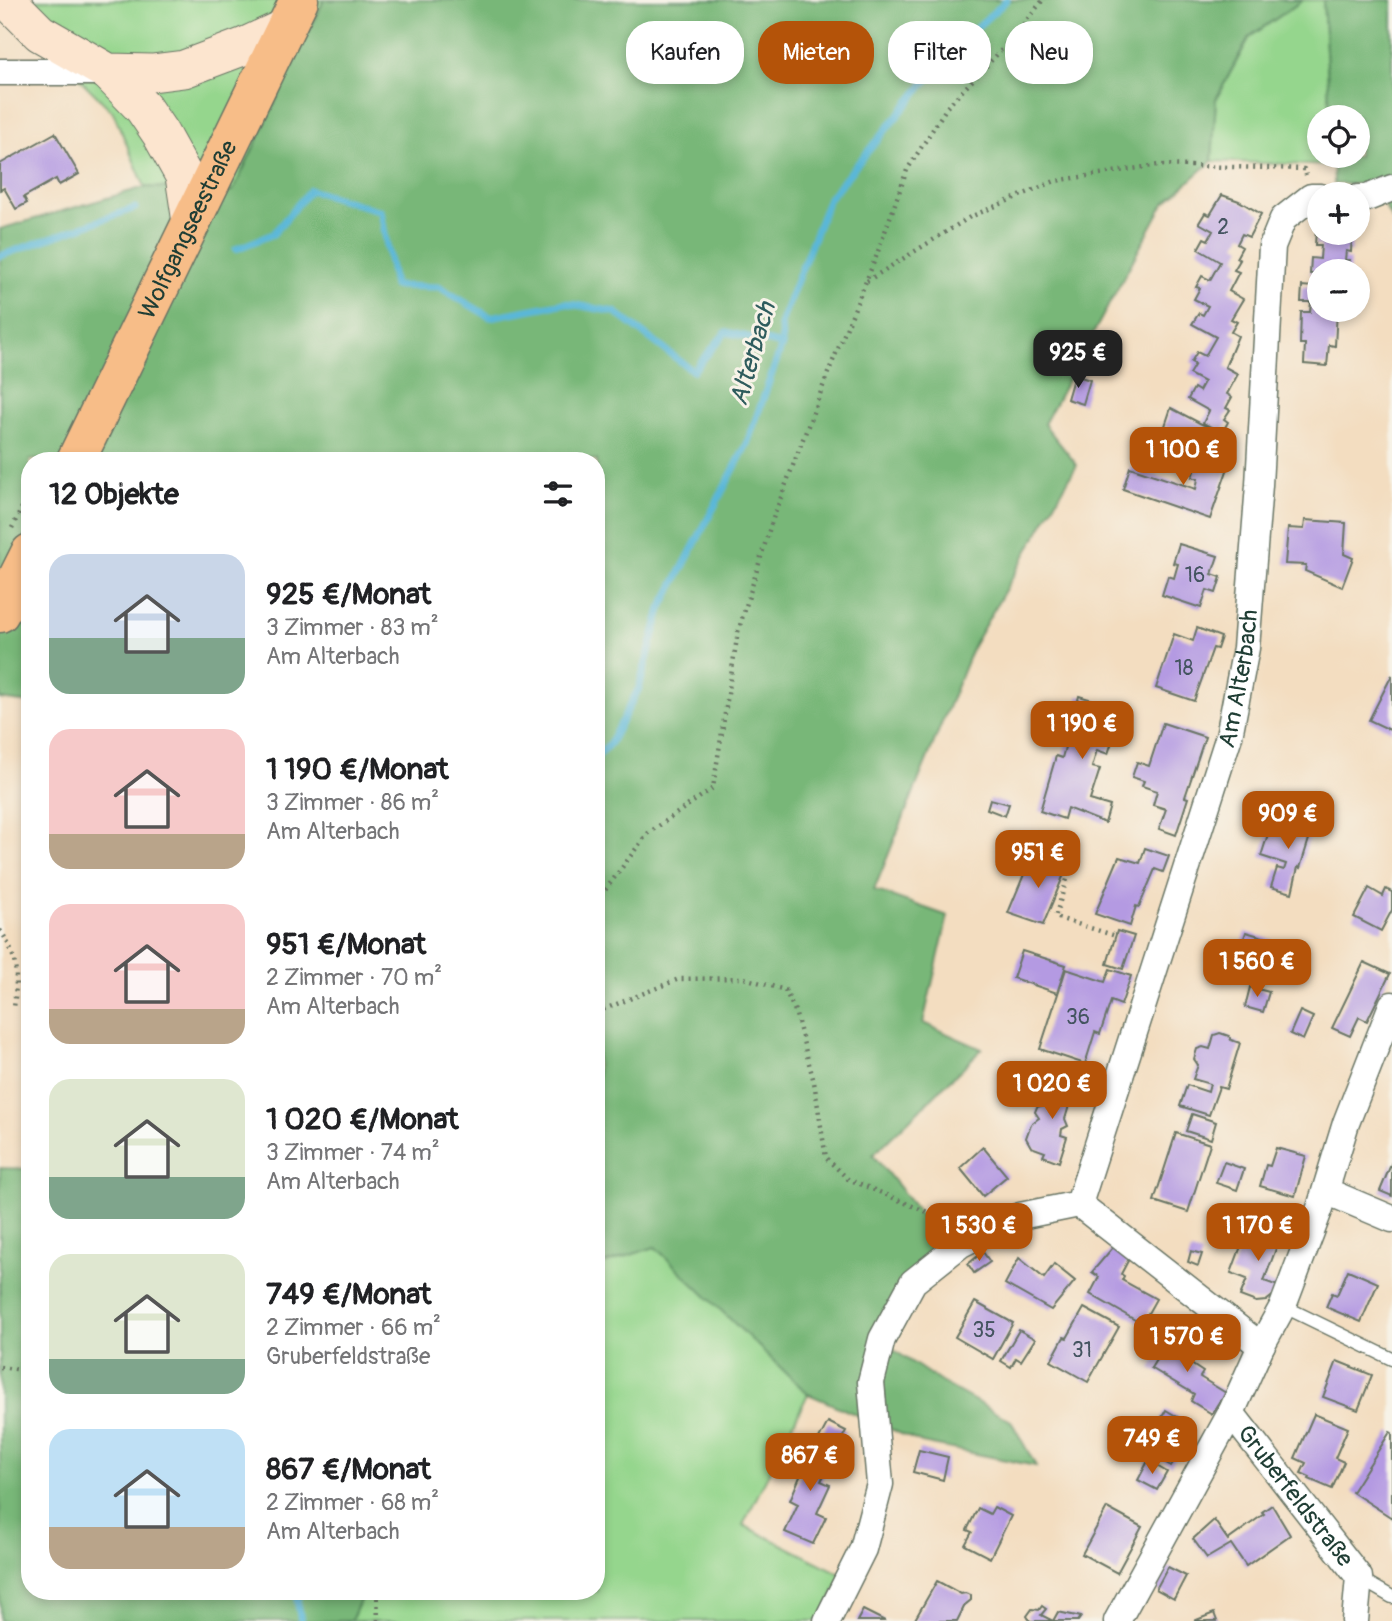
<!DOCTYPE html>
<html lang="de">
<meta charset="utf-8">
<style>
:root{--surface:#fff;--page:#f6f6f6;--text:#202124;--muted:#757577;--accent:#b45309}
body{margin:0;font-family:Pangolin,sans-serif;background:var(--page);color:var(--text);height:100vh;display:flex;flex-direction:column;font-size:26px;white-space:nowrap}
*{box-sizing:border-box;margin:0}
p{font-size:23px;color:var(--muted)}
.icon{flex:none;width:38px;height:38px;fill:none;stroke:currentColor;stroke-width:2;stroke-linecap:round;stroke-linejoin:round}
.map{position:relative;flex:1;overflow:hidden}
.drawer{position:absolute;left:21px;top:452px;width:584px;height:1148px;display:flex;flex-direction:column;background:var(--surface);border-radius:28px;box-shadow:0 4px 10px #0003}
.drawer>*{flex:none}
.guide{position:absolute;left:626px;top:21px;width:660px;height:63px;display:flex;gap:14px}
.fabs{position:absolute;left:1307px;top:105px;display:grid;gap:14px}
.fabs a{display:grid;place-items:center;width:63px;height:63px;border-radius:50%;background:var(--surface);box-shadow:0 4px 10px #0003;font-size:35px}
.price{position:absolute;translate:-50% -60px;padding:0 16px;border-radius:14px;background:var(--accent);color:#fff;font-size:23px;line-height:46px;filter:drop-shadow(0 2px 4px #0008)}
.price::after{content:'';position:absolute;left:50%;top:42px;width:21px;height:16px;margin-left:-10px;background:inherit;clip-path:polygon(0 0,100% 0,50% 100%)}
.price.on{background:#222;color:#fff}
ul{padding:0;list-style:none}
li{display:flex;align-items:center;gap:21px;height:175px;padding:0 28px}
li span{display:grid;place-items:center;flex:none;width:196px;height:140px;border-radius:21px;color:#555}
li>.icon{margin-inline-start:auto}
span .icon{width:84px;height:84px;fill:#fffc;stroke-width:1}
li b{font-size:30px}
h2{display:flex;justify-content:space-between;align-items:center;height:84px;padding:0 28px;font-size:30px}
.pill{padding:0 24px;border-radius:28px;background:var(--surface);box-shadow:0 4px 10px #0003;font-size:24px;line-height:63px}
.pill.on{background:var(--accent);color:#fff}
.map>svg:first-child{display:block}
.green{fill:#95d68d;stroke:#5a8a60;stroke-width:2}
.forest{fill:#78b778;stroke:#4c7a56;stroke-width:2}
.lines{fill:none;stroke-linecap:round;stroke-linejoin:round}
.stream{stroke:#5ab7d8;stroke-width:7}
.building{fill:#b49ae2}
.lane-casing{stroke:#697565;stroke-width:15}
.street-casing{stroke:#697565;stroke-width:29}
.secondary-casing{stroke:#697565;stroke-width:39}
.primary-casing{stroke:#697565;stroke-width:41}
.path{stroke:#697565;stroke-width:4.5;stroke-dasharray:2 5;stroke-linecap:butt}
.lane{stroke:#fff;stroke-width:12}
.street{stroke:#fff;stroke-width:26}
.secondary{stroke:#fce5cf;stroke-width:37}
.primary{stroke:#f7bd88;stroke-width:38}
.labels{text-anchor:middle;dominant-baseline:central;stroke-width:6;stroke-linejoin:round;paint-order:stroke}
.number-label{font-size:21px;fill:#445460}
.street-label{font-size:24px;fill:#1f3d34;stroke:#f7f3e8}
.water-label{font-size:26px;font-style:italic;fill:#2e5c5d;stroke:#f7f3e8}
</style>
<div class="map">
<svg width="1392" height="1621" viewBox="0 0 1392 1621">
<rect width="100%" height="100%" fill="#f7f3e8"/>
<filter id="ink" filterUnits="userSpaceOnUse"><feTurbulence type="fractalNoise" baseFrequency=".0143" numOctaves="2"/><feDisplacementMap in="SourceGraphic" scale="14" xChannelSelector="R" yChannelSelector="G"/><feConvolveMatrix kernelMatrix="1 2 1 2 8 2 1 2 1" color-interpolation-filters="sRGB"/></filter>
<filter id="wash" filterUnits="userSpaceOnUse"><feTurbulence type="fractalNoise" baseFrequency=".00686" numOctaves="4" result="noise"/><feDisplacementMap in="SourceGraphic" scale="28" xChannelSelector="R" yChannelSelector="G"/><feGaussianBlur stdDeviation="1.57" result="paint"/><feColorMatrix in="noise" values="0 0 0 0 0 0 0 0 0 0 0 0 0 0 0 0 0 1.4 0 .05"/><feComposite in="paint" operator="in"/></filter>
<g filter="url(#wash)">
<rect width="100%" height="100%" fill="#f3ddc0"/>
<g class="green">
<path d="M 0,0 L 324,0 L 233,191 L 145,187 L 113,112 Z"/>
<path d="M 1303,0 L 1323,0 L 1330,117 L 1320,117 L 1320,156 L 1333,156 L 1333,166 L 1212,161 L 1216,99 L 1250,37 Z"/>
<path d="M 655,1246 L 808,1394 L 743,1525 L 843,1575 L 820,1621 L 351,1621 L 364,1591 L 597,1591 L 597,1266 Z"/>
</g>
<g class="forest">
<path d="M 324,0 L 1303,0 L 1249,37 L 1216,99 L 1212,161 L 1163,205 L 1044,424 L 1077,465 L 973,646 L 874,890 L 948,916 L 923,1023 L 982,1049 L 873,1155 L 942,1241 L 878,1330 L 888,1346 L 941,1382 L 1011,1421 L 1036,1466 L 922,1443 L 808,1394 L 655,1247 L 597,1266 L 597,460 L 30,460 L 30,703 L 0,699 L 0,229 L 145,187 L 233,191 Z"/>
<path d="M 1323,0 L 1392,0 L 1392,220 L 1374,184 L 1334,184 L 1333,156 L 1358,156 L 1358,117 L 1330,117 Z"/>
<path d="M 0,1168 L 30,1169 L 30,1591 L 364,1591 L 351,1621 L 0,1621 Z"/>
</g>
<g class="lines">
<g class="stream">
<path d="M 236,249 L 273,234 L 310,190 L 381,211 L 394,286 L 439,287 L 490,317 L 565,303 L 615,312 L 693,371 L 726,332 L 782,345"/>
<path d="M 0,256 L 135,208"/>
<path d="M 597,757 L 610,743 L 639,688 L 661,609 L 747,444 L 782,345 L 781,322 L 829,198 L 954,48 L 1007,0"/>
<path d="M 301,1621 L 297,1599 L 302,1591"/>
</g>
</g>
<g id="blocks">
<g class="building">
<path d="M 55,133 L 79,174 L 59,185 L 56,179 L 24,197 L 27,203 L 16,209 L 4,188 L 0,190 L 0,164 Z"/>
<path d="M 1222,195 L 1239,201 L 1261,214 L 1249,237 L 1242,234 L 1237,244 L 1242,247 L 1236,258 L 1240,260 L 1234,270 L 1239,272 L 1229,291 L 1243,299 L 1231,319 L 1237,322 L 1231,332 L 1238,336 L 1225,367 L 1238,374 L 1227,394 L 1232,397 L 1226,408 L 1230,410 L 1224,419 L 1228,422 L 1222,433 L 1203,423 L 1209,411 L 1188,399 L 1194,388 L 1199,391 L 1204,382 L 1189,374 L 1195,364 L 1191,362 L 1197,352 L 1205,356 L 1216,337 L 1192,324 L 1199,313 L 1203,315 L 1208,306 L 1194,299 L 1200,288 L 1196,287 L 1202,276 L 1210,280 L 1220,262 L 1198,249 L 1204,238 L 1208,240 L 1213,231 L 1199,223 L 1205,213 L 1210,215 Z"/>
<path d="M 1316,230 L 1320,230 L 1320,233 L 1352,233 L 1351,252 L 1346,251 L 1345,260 L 1350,260 L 1349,271 L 1320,271 L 1320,310 L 1337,310 L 1335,346 L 1329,345 L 1327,366 L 1304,364 L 1305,344 L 1300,344 L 1301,312 L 1310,312 L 1311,302 L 1301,302 L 1302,286 L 1313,287 L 1314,274 L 1310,274 L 1311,258 L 1320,259 L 1321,245 L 1315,245 Z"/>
<path d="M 1074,375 L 1090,380 L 1083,404 L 1067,399 Z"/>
<path d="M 1171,408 L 1234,441 L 1227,460 L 1165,426 Z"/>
<path d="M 1200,455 L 1229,465 L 1210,519 L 1123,489 L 1130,467 L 1196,489 L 1198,479 L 1192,477 Z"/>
<path d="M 1305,520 L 1346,523 L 1344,554 L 1353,558 L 1342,587 L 1305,571 L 1306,565 L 1285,564 L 1288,528 L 1304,529 Z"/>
<path d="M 1179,544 L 1218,556 L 1212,574 L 1221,577 L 1216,593 L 1207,590 L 1201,608 L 1162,595 L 1168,576 L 1174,578 L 1178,564 L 1173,563 Z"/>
<path d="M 1197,628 L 1221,637 L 1217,649 L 1213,648 L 1194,701 L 1156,688 L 1174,634 L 1193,641 Z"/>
<path d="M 1392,675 L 1392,731 L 1369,720 Z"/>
<path d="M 1079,696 L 1123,709 L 1108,754 L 1097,750 L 1092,767 L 1100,769 L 1090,800 L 1110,806 L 1105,823 L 1067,808 L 1064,819 L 1040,811 L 1056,756 L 1062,758 Z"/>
<path d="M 1163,723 L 1205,737 L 1185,797 L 1188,798 L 1176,835 L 1159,829 L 1166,809 L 1153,805 L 1157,791 L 1142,786 L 1144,781 L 1132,777 L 1137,762 L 1149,766 Z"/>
<path d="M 990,799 L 1009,804 L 1005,816 L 987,809 Z"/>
<path d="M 1289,815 L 1314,823 L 1300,868 L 1298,867 L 1292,893 L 1271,887 L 1277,868 L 1284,870 L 1286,864 L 1261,856 L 1269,831 L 1283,835 Z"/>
<path d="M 1145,848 L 1169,856 L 1163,872 L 1155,869 L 1139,907 L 1136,906 L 1130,926 L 1095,914 L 1119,857 L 1140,863 Z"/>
<path d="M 1032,855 L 1067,867 L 1043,925 L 1008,913 Z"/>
<path d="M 1369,888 L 1383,896 L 1386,889 L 1392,892 L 1392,910 L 1381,931 L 1354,917 Z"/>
<path d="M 1117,931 L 1134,936 L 1123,969 L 1107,964 Z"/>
<path d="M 1246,932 L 1273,940 L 1259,985 L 1232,976 Z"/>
<path d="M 1022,951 L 1066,965 L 1057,993 L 1013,978 Z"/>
<path d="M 1364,962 L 1390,974 L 1367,1021 L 1359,1017 L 1350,1036 L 1332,1028 Z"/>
<path d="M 1066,969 L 1105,982 L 1110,969 L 1131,976 L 1121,1005 L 1111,1001 L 1100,1034 L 1095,1032 L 1085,1064 L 1040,1049 Z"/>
<path d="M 1250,987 L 1269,992 L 1263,1012 L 1245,1007 Z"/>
<path d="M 1300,1011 L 1313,1017 L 1303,1040 L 1290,1034 Z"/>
<path d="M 1220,1033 L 1229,1036 L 1231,1040 L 1240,1043 L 1226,1089 L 1219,1087 L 1209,1115 L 1180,1106 L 1187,1085 L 1208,1092 L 1210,1084 L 1193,1079 L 1198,1065 L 1194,1059 L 1197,1049 L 1203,1047 L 1210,1049 L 1214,1035 Z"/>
<path d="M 1052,1075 L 1076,1083 L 1065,1119 L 1068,1126 L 1062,1129 L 1061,1135 L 1067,1137 L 1059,1162 L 1043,1156 L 1045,1152 L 1031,1147 L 1026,1138 L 1031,1124 L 1039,1118 L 1035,1112 L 1037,1107 L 1044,1105 L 1052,1111 L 1058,1092 L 1048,1089 Z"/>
<path d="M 1192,1114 L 1216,1122 L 1211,1139 L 1186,1131 Z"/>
<path d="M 1176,1133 L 1210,1144 L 1188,1212 L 1154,1201 Z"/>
<path d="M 983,1147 L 1007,1176 L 983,1196 L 960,1168 Z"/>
<path d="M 1276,1148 L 1306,1156 L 1295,1196 L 1260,1186 L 1266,1165 L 1270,1166 Z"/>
<path d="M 1224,1162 L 1244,1169 L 1237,1190 L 1216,1183 Z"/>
<path d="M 1392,1162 L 1392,1196 L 1380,1191 Z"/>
<path d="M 1299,1211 L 1308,1214 L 1302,1231 L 1293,1227 Z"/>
<path d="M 1265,1222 L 1287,1231 L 1280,1247 L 1277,1246 L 1264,1281 L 1281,1287 L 1280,1290 L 1266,1301 L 1256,1302 L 1240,1296 L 1247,1279 L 1231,1273 L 1246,1233 L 1259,1238 Z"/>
<path d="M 1115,1245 L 1130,1257 L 1121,1274 L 1124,1276 L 1122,1280 L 1156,1299 L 1142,1324 L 1090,1294 L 1099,1277 L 1092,1272 Z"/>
<path d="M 1191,1251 L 1202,1254 L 1198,1266 L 1188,1262 Z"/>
<path d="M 983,1252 L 990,1262 L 974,1273 L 968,1264 Z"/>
<path d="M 1019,1258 L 1044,1278 L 1054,1264 L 1075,1281 L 1051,1310 L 1005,1284 Z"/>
<path d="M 1348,1270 L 1378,1283 L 1361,1322 L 1326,1307 L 1332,1293 L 1337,1295 Z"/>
<path d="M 975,1302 L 1013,1323 L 993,1359 L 955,1337 Z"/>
<path d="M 1084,1308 L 1119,1327 L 1088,1382 L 1051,1361 L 1064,1337 L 1067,1338 Z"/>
<path d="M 1182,1326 L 1190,1352 L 1193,1354 L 1188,1362 L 1203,1372 L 1200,1377 L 1226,1393 L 1212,1414 L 1191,1401 L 1194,1394 L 1151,1368 L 1164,1347 L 1168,1350 Z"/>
<path d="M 1019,1330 L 1035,1339 L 1021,1361 L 1016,1358 L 1011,1367 L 1001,1361 Z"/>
<path d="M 1337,1361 L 1372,1375 L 1358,1410 L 1323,1397 Z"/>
<path d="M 1166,1410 L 1191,1425 L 1176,1451 L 1179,1453 L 1171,1466 L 1151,1454 L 1158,1442 L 1151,1437 Z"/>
<path d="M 1314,1414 L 1348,1428 L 1335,1458 L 1344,1462 L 1332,1489 L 1309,1479 L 1310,1477 L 1301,1473 L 1306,1463 L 1295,1458 Z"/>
<path d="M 828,1422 L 846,1431 L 837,1448 L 819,1439 Z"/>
<path d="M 1390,1432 L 1392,1433 L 1392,1518 L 1352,1492 Z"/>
<path d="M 807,1441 L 835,1454 L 821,1481 L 830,1485 L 817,1513 L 826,1517 L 813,1544 L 785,1532 L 798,1504 L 790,1500 L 802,1472 L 794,1469 Z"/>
<path d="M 919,1450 L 948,1457 L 943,1480 L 913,1472 Z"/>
<path d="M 1148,1461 L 1167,1472 L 1157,1490 L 1138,1480 Z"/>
<path d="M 1272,1505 L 1290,1535 L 1246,1566 L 1231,1544 L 1207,1558 L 1193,1539 L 1214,1520 L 1228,1540 L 1264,1514 L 1262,1512 Z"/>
<path d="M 994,1507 L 1011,1516 L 990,1558 L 965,1545 L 972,1532 L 967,1530 L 978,1508 L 990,1514 Z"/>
<path d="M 1107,1508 L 1142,1527 L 1117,1573 L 1082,1554 Z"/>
<path d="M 1168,1567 L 1186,1576 L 1174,1599 L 1156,1589 Z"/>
<path d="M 937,1581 L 961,1594 L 965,1593 L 971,1595 L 971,1600 L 965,1605 L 957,1621 L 914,1621 Z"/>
<path d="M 1042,1606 L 1046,1609 L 1041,1615 L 1053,1621 L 1030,1621 L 1027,1616 L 1032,1609 L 1039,1610 Z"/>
<path d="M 863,1610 L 885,1621 L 857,1621 Z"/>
<path d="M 1058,1612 L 1081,1617 L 1078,1621 L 1053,1621 Z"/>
<path d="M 1214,1613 L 1217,1621 L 1194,1621 Z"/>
</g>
</g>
</g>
<g filter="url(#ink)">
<use href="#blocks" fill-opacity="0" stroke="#697565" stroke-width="2"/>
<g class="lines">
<g class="lane-casing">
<g id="lane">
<path d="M 1283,1306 L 1392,1359"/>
<path d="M 1359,1578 L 1392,1597"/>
</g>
</g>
<g class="street-casing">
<g id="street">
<path d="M 0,72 L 107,72"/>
<path d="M 1358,198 L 1367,198 L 1392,188"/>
<path d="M 1326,1191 L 1392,1219"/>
<path d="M 1079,1204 L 1261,1346"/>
<path id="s1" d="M 1231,1413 L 1359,1577 L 1355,1621"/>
<path id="s2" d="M 827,1621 L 863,1549 L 880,1484 L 871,1382 L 882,1339 L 913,1282 L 961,1244 L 981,1234 L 1020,1216 L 1079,1204 L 1229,736 L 1246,648 L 1259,485 L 1272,246 L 1283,219 L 1311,197 L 1320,197"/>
<path d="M 1117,1621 L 1231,1413 L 1261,1346 L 1283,1306 L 1320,1208 L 1346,1123 L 1392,1005"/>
</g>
</g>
<g class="secondary-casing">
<g id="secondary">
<path d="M 7,0 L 40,33 L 108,72 L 152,73 L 184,69 L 245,46 L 286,27"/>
<path d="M 108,72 L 143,108 L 160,133 L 184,176 L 191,222"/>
</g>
</g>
<g class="primary-casing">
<g id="primary">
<path id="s3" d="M 76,460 L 299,0"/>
<path d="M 0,613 L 30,553"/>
</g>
</g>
<g class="path">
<path d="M 867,281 L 970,217 L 1055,181 L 1158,165 L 1304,169 L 1306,175"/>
<path d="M 12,528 L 30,491"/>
<path d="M 1069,873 L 1055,917 L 1116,936"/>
<path d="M 597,901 L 647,834 L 713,788 L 738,632 L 772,521 L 828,373 L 876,257 L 907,170 L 947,107 L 1008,43 L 1043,0"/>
<path d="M 0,930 C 19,957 17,977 14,1008"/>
<path d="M 597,1012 L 679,979 L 744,978 L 785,990 L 795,1011 L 814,1082 L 826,1158 L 848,1179 L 951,1222"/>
<path d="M 0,1367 L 30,1371"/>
<path d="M 377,1591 L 378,1621"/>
</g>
<use href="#lane" class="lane"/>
<use href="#street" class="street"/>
<use href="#secondary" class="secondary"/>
<use href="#primary" class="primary"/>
</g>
</g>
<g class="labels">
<g class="number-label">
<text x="1223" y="227">2</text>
<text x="1195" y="575">16</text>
<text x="1184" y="668">18</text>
<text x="1078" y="1017">36</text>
<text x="984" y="1330">35</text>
<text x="1082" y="1350">31</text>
</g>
<g class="street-label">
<text stroke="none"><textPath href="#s3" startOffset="256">Wolfgangseestraße</textPath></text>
<text stroke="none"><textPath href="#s2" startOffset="1096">Am Alterbach</textPath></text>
<text stroke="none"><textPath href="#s1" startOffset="105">Gruberfeldstraße</textPath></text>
</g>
<g class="water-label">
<text transform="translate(753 354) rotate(-74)">Alterbach</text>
</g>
</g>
</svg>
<div class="fabs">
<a><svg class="icon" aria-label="locate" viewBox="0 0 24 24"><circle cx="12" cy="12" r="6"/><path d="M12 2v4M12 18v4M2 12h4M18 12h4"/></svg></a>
<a>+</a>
<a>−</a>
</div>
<b class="price on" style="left:1078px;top:390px">925 €</b>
<b class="price" style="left:1183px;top:487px">1 100 €</b>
<b class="price" style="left:1082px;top:761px">1 190 €</b>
<b class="price" style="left:1288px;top:851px">909 €</b>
<b class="price" style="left:1038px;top:890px">951 €</b>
<b class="price" style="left:1257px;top:999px">1 560 €</b>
<b class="price" style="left:1052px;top:1121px">1 020 €</b>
<b class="price" style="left:979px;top:1263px">1 530 €</b>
<b class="price" style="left:1258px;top:1263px">1 170 €</b>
<b class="price" style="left:1187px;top:1374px">1 570 €</b>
<b class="price" style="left:1152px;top:1476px">749 €</b>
<b class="price" style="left:810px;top:1493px">867 €</b>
<div class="guide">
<a class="pill">Kaufen</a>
<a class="pill on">Mieten</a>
<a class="pill">Filter</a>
<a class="pill">Neu</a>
</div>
<section class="drawer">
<h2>12 Objekte<svg class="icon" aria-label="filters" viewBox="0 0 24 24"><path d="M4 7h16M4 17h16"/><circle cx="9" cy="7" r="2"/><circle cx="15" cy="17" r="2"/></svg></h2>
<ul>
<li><span style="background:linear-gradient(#c9d6e8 60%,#7fa58c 0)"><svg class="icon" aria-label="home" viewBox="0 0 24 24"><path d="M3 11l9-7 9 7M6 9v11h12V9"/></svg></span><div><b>925 €/Monat</b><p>3 Zimmer · 83 m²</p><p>Am Alterbach</p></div></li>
<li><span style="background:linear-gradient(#f6c9c9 75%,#b9a48a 0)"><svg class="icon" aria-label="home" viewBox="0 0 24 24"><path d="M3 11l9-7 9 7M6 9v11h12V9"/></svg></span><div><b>1 190 €/Monat</b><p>3 Zimmer · 86 m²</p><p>Am Alterbach</p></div></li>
<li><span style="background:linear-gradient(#f6c9c9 75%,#b9a48a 0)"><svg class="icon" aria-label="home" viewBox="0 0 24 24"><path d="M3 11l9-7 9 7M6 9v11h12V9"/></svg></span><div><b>951 €/Monat</b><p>2 Zimmer · 70 m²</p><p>Am Alterbach</p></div></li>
<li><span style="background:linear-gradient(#dfe7d0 70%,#7fa58c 0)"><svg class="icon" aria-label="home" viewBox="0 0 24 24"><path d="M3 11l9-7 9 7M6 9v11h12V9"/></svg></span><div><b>1 020 €/Monat</b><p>3 Zimmer · 74 m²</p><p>Am Alterbach</p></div></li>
<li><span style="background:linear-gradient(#dfe7d0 75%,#7fa58c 0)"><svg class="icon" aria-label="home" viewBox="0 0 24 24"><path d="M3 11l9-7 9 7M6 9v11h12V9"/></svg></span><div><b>749 €/Monat</b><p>2 Zimmer · 66 m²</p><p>Gruberfeldstraße</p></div></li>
<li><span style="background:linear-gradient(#bfe0f5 70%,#b9a48a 0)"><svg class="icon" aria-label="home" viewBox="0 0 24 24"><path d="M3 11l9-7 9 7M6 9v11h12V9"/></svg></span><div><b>867 €/Monat</b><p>2 Zimmer · 68 m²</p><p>Am Alterbach</p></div></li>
</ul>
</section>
</div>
